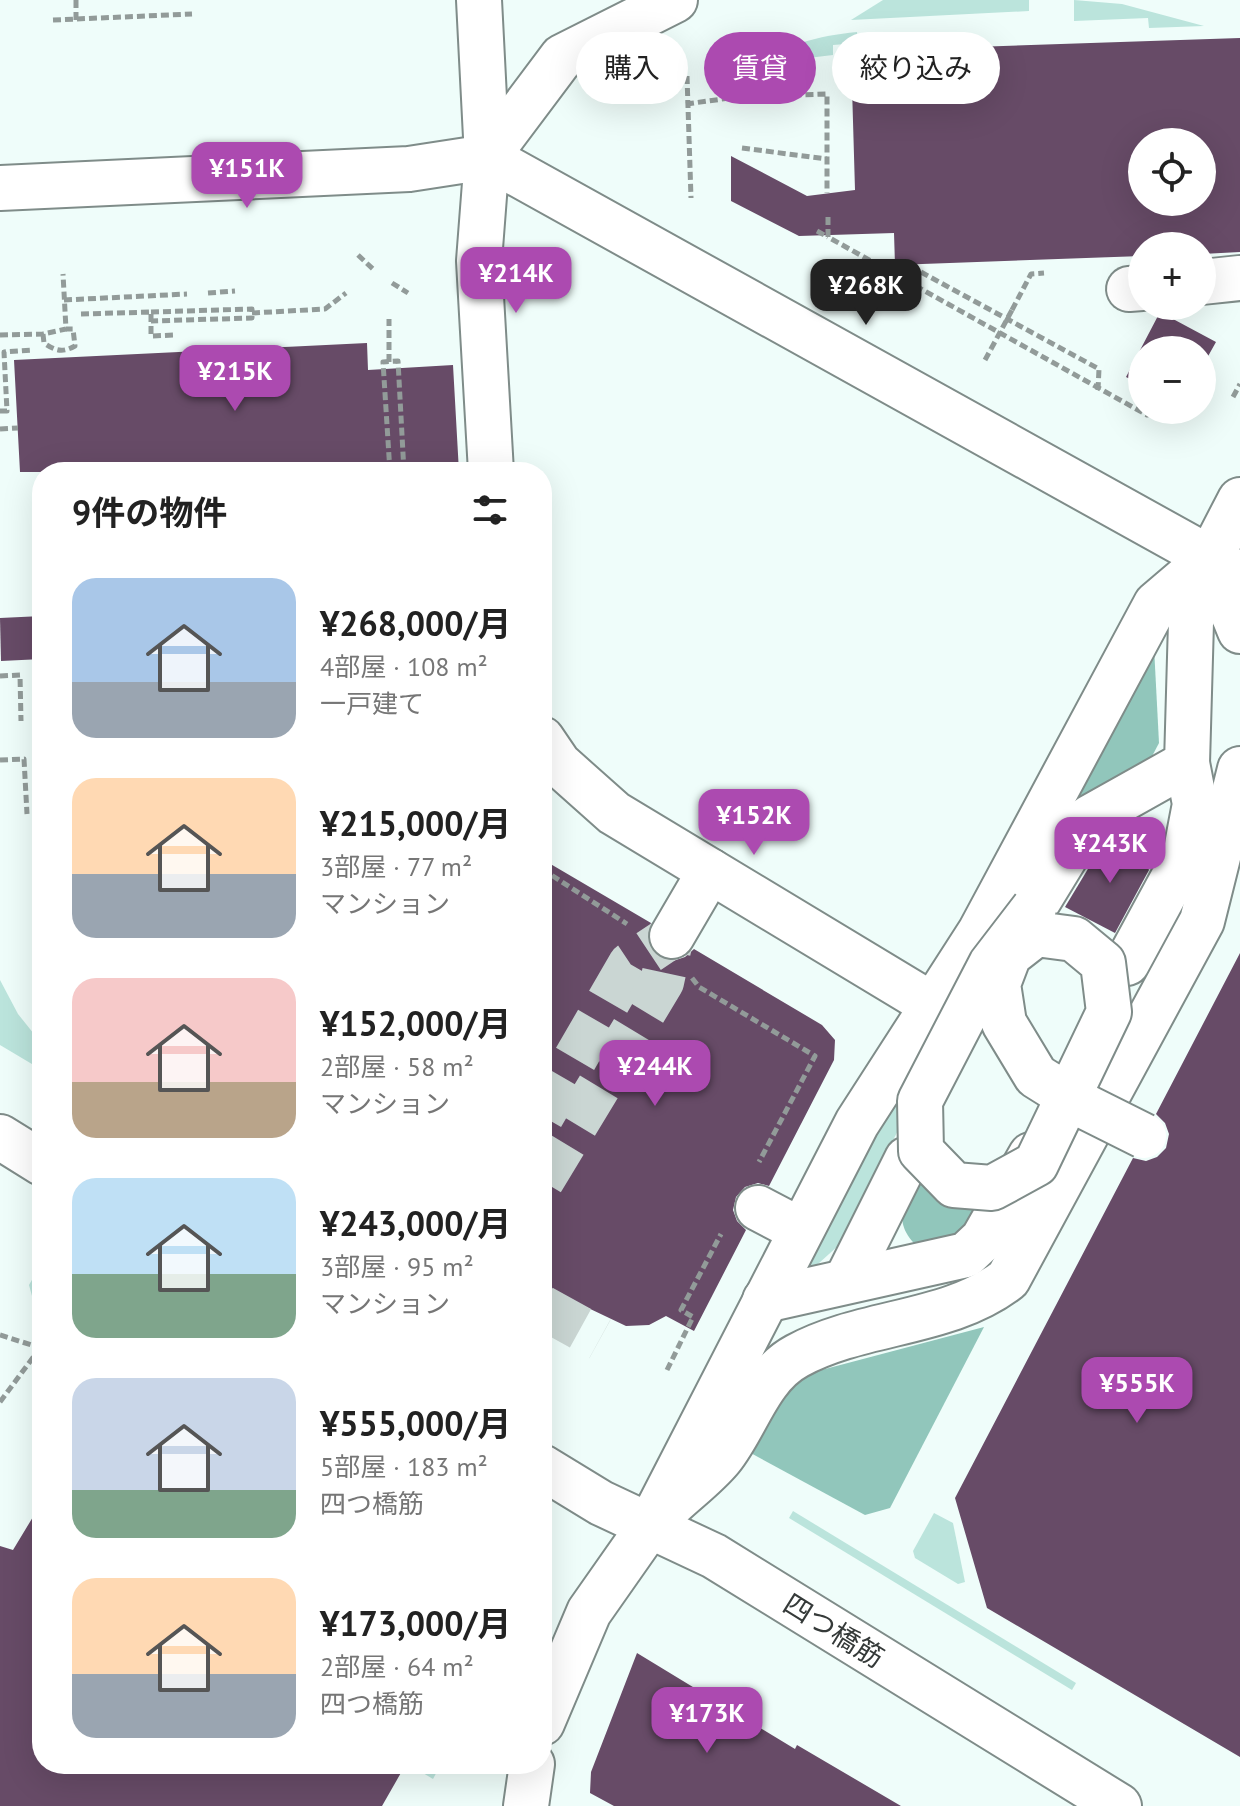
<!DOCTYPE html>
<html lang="ja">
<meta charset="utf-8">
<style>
:root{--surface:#fff;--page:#f6f6f6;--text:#222;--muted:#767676;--accent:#ac4ab0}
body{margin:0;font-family:"PT Sans","Noto Sans JP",sans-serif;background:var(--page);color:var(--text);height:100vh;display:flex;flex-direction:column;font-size:30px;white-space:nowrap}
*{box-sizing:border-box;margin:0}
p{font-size:26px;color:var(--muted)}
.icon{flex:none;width:44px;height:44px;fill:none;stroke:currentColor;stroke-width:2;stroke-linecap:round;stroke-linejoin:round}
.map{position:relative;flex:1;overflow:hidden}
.side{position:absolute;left:32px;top:462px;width:520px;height:1312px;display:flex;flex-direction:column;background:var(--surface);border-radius:32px;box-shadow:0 8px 32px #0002}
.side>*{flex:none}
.hud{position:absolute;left:576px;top:32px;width:544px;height:72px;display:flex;gap:16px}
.fabs{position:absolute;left:1128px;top:128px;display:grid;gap:16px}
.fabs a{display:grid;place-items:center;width:88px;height:88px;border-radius:50%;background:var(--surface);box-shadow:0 8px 32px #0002;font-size:40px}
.price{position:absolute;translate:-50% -68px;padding:0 18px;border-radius:16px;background:var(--accent);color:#fff;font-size:26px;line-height:52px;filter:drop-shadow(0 2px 4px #0008)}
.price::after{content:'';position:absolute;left:50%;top:48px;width:24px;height:18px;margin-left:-12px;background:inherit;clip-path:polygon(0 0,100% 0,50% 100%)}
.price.active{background:#222;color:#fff}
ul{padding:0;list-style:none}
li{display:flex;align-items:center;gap:24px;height:200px;padding:0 40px}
li span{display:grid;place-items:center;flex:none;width:224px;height:160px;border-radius:24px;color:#555}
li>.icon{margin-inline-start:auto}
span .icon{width:96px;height:96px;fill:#fffc;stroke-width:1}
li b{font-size:34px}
h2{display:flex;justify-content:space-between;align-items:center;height:96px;padding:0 40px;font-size:34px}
.chip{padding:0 28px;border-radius:36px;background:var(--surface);box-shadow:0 8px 32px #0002;font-size:28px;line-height:72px}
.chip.active{background:var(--accent);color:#fff}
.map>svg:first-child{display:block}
.green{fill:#bbe4dc}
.forest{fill:#91c6bb}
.building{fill:#674b67;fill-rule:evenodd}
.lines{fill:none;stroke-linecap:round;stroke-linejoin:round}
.minor-tunnel{stroke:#cad6d3;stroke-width:44;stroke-dasharray:44 22;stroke-linecap:butt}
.minor-casing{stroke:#7f8c89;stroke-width:48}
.major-casing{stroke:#7f8c89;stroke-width:48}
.path{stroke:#929b99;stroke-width:5;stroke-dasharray:8 4;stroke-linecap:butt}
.minor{stroke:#fff;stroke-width:44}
.major{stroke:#fff;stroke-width:44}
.minor-bridge-casing{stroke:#7f8c89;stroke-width:48;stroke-linecap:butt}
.path-bridge{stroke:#929b99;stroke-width:5;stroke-dasharray:8 4;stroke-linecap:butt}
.minor-bridge{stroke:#fff;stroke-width:44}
.labels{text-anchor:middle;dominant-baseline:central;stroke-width:8;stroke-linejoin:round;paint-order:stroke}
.street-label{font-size:28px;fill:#353a39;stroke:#fff}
</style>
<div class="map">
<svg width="1240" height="1806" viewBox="0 0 1240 1806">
<rect width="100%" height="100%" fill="#effdfa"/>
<g class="green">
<path d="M 883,0 L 1029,0 L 1029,11 L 851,20 Z"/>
<path d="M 1074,0 L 1122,4 L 1204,26 L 1149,28 L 1148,18 L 1074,21 Z"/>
<path d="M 857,32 L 858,43 L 833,45 L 833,55 L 808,58 L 807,76 L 747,75 C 783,45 810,37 857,32 Z"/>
<path d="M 0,980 L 18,1014 L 42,1044 L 42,1070 L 0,1045 Z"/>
<path d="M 971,989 L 839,1245 L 808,1273 L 800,1272 L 855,1153 Z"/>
<path d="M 40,1266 L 42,1267 L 42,1302 L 32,1296 L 29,1285 Z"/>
<path d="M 793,1511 L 1076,1683 L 1072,1690 L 789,1518 Z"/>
<path d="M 934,1513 L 953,1523 L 965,1582 L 958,1584 L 915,1558 L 913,1551 Z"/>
<path d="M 408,1764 L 441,1764 L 433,1779 Z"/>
</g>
<g class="forest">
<path d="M 1154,647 L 1159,743 L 1148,764 L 1073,801 Z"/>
<path d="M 924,1171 L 982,1202 L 961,1241 L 919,1248 C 888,1219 907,1202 924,1171 Z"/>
<path d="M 984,1327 L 890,1508 L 865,1515 L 747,1451 L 783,1396 L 810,1373 Z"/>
</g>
<g class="building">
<path d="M 1240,38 L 1240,252 L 1202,254 L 1202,246 L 1142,246 L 1142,256 L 895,265 L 894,233 L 799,236 L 731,201 L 731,156 L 807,196 L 855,190 L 852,87 L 887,86 L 886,50 ZM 1142,142 L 1202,142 L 1202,202 L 1142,202 Z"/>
<path d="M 1160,312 L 1216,342 L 1202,367 L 1202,350 L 1142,350 L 1142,385 L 1126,377 Z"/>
<path d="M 367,343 L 368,370 L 453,365 L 459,472 L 20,472 L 14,360 Z"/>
<path d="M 42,616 L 42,659 L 1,661 L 0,618 Z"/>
<path d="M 1133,839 L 1149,870 L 1115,933 L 1065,907 L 1103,844 Z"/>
<path d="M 542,859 L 651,923 L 647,937 L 650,948 L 659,957 L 673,961 L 685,957 L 694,949 L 822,1025 L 835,1040 L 834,1060 L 769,1186 L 758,1183 L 745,1187 L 736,1197 L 733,1210 L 737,1221 L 746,1230 L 694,1331 L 666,1316 L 649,1325 L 626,1326 L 542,1286 Z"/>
<path d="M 1240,953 L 1240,1757 L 987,1608 L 955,1498 L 1133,1158 L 1146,1161 L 1157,1157 L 1166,1148 L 1169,1134 L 1165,1123 L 1156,1114 Z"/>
<path d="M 42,1502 L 42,1764 L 406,1764 L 382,1806 L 0,1806 L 0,1546 L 13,1550 Z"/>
<path d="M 637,1653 L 795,1749 L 797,1745 L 901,1806 L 614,1806 L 590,1793 L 591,1772 Z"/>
</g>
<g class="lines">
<g class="minor-tunnel">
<path d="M 542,1116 L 630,964 L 672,936"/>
<path d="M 542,1181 L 662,982 L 672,936"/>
<path d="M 542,1307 L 600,1339"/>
</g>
<g class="minor-casing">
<g id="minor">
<path d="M 479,0 L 487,157 L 479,261 L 491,472"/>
<path d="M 487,157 L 562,57 L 675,0"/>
<path d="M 0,188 L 409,169 L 487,157 L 1240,575"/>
<path d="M 1202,282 L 1240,278"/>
<path d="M 1129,289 L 1142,288"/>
<path d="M 1210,558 L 1240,631"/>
<path d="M 542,739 L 559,764 L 614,813 L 934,1006"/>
<path d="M 1034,908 L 1089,818 L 1187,763 L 1191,622 L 1210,558 L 1240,500"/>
<path d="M 672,936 L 710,871"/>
<path d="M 1127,963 L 1185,856 L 1195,804 L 1187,763"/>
<path d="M 758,1208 L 800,1230"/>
<path d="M 846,1281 L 907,1159"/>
<path d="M 765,1300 L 966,1255 L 983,1239 L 1031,1155"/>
<path d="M 672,1504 C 688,1489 707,1475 721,1458 C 747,1426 758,1377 797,1356 C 863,1320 949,1325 1008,1279 L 1202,921 L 1240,769"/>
<path d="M 542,1723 L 589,1612 L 650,1525 L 857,1123 L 980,932 L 1156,604 L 1210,558"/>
<path d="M 526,1806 L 532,1764"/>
</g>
</g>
<g class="major-casing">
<g id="major">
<path d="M 0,1137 L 42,1163"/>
<path d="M 542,1467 L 601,1503 L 714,1556 L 1119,1806"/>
</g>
</g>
<g class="path">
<path d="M 76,0 L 76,20"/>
<path d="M 53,20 L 192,14"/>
<path d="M 687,76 L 691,198"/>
<path d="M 686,104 L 737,97 L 827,94 L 827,193"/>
<path d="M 742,148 L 827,159"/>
<path d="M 828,217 L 828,237 L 1147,415 L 1164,410"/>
<path d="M 817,231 L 828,237"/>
<path d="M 358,255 L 374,270"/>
<path d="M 898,277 L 919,271 L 1099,369 L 1098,390"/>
<path d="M 392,283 L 408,293"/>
<path d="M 208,293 L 235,291"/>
<path d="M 64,300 L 187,294"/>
<path d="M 1012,310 L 1031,274 L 1044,273"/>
<path d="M 151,312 L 252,309 L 252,318 L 151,321"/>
<path d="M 252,313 L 325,309 L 346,293"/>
<path d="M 81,314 L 151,312 L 151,336 L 174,335"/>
<path d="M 43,334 L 44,343 C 56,351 62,353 75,346 L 73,329 L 66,329"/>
<path d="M 0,335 L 43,334 L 66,329 L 63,274"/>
<path d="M 985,360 L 991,349"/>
<path d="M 389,362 L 389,319"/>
<path d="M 1233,397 L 1240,384"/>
<path d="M 0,411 L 7,411 L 4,352 L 32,350"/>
<path d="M 0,429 L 18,428"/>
<path d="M 390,472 L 383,362 L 398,361 L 404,472"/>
<path d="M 0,676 L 20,675 L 21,721"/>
<path d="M 0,760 L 24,759 L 27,814"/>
<path d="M 542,869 L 627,924"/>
<path d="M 692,978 L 699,987 L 815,1056 L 759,1162"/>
<path d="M 0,1335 L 41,1348"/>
<path d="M 667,1370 L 693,1317 L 681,1310 L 721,1234"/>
<path d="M 0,1402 L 40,1348"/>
</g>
<use href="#minor" class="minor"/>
<use href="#major" class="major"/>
<g class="minor-bridge-casing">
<path id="minor-bridge" d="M 1034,908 L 991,964 L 920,1101 L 921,1151 L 954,1185 L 992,1188 L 1036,1164 L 1109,1012 L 1103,963 L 1074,939 L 1036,934 L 1009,955 L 998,984 L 1004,1023 L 1036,1076 L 1084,1106 L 1144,1136"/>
</g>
<path class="path-bridge" d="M 991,349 L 1012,310"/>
<use href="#minor-bridge" class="minor-bridge"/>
</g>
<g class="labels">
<g class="street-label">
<text transform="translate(834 1630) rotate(32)">四つ橋筋</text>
</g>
</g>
</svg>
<div class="fabs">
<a><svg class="icon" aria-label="locate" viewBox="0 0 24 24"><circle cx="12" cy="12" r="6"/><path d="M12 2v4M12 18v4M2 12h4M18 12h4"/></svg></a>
<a>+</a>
<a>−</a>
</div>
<b class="price" style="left:247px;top:210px">¥151K</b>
<b class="price" style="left:516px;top:315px">¥214K</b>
<b class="price active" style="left:866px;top:327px">¥268K</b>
<b class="price" style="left:235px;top:413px">¥215K</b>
<b class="price" style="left:754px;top:857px">¥152K</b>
<b class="price" style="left:1110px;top:885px">¥243K</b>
<b class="price" style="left:655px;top:1108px">¥244K</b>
<b class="price" style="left:1137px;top:1425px">¥555K</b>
<b class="price" style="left:707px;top:1755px">¥173K</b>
<div class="hud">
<a class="chip">購入</a>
<a class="chip active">賃貸</a>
<a class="chip">絞り込み</a>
</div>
<section class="side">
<h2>9件の物件<svg class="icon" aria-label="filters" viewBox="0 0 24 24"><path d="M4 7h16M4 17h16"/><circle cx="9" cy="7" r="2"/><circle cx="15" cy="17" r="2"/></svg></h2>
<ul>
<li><span style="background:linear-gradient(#a9c7e8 65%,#9aa5b1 0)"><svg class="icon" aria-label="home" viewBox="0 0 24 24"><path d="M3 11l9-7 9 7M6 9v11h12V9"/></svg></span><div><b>¥268,000/月</b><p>4部屋 · 108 m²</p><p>一戸建て</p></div></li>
<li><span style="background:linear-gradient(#ffd9b3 60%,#9aa5b1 0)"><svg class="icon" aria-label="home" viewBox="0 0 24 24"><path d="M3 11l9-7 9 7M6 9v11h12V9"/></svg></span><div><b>¥215,000/月</b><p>3部屋 · 77 m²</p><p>マンション</p></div></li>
<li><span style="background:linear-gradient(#f6c9c9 65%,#b9a48a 0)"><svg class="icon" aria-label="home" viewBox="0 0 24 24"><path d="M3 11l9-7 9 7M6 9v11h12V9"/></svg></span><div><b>¥152,000/月</b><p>2部屋 · 58 m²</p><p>マンション</p></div></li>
<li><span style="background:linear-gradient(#bfe0f5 60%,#7fa58c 0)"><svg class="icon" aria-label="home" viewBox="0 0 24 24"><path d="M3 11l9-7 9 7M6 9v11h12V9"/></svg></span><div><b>¥243,000/月</b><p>3部屋 · 95 m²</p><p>マンション</p></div></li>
<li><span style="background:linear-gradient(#c9d6e8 70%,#7fa58c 0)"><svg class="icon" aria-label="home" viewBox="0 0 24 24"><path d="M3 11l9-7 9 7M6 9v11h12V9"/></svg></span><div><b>¥555,000/月</b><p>5部屋 · 183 m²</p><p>四つ橋筋</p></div></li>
<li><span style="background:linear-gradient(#ffd9b3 60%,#9aa5b1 0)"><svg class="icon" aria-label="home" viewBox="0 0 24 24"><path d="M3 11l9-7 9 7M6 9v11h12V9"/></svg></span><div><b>¥173,000/月</b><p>2部屋 · 64 m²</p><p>四つ橋筋</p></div></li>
</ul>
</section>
</div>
